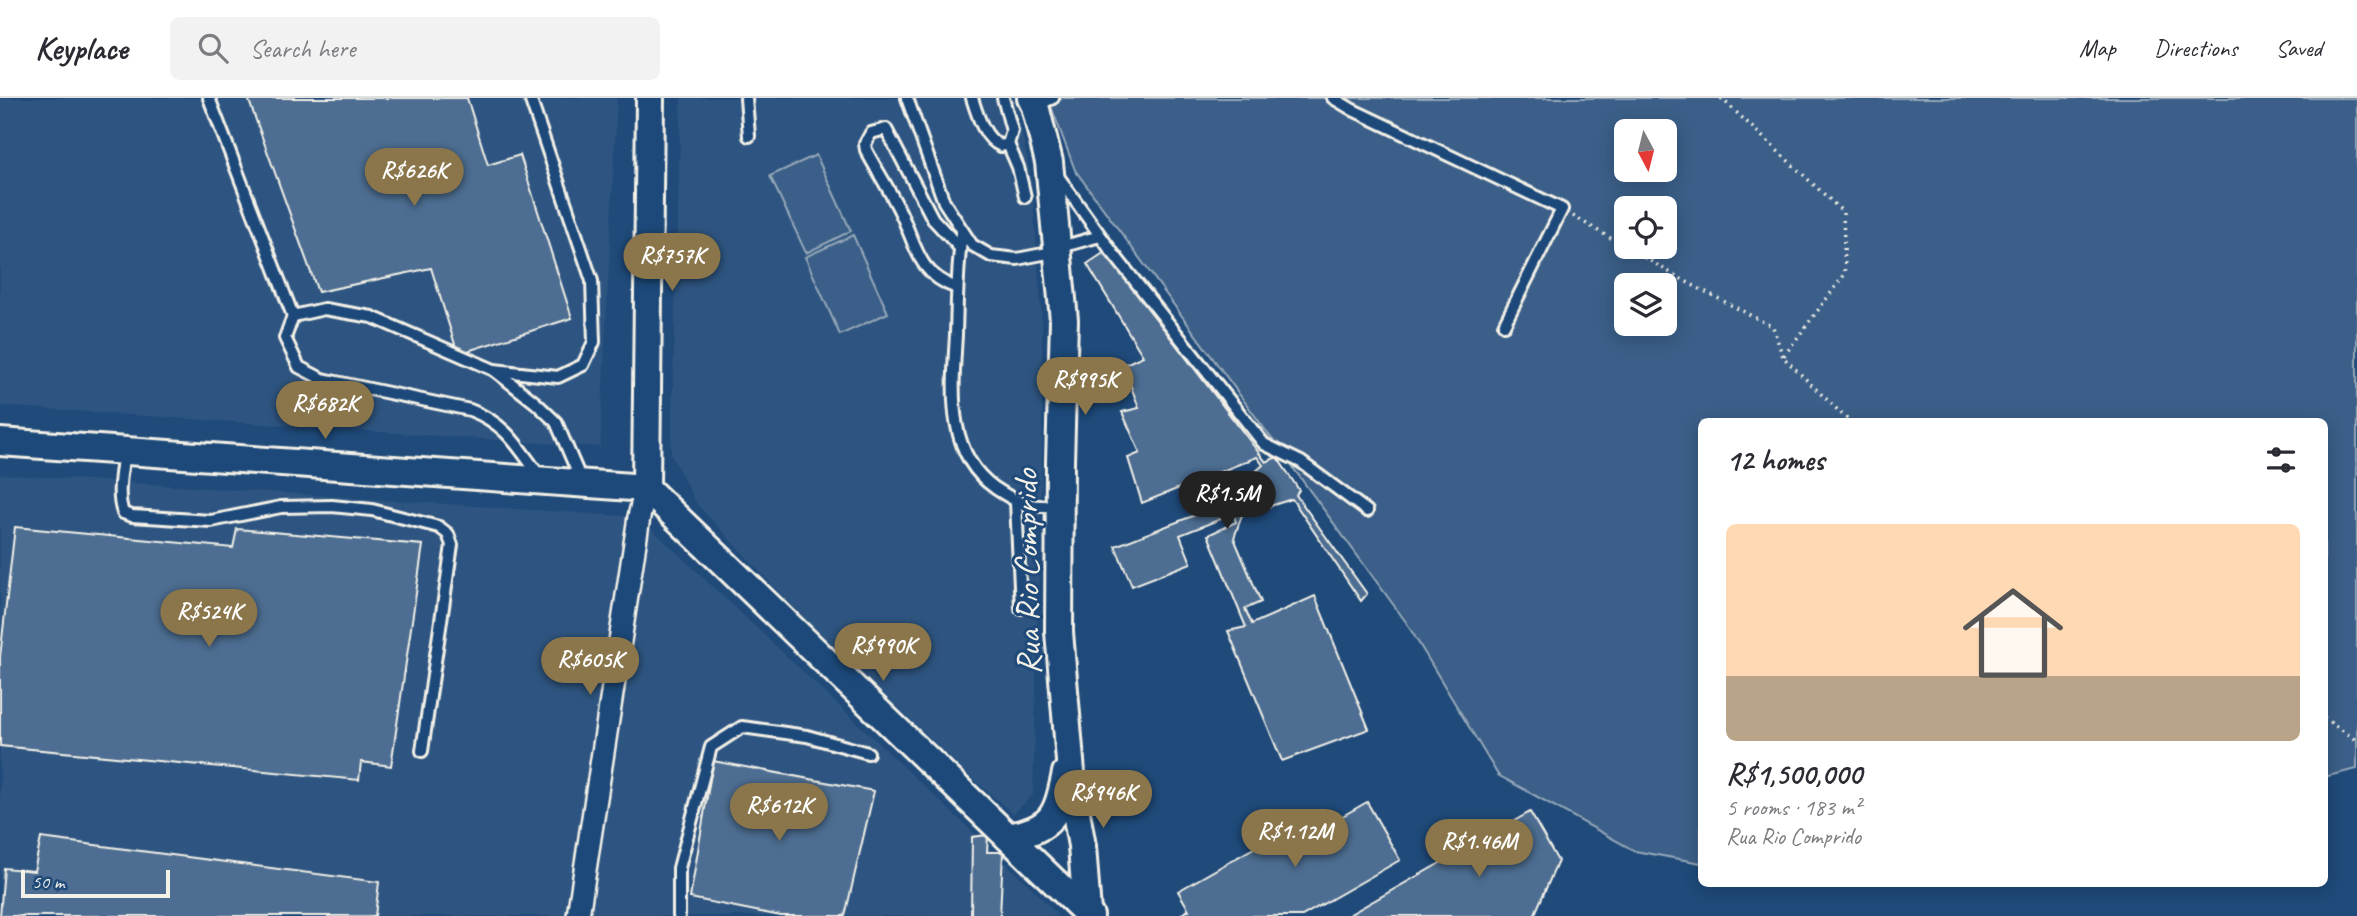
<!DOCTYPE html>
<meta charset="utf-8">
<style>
:root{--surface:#fff;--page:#f2f2f3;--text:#2b2b33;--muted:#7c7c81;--line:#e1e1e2;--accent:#8a764a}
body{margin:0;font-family:Caveat,sans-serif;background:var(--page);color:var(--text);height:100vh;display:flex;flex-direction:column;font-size:26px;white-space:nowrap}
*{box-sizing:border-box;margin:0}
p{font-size:23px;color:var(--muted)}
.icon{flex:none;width:38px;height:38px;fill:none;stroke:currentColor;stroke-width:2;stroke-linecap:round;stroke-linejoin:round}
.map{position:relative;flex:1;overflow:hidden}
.drawer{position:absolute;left:1698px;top:320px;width:630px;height:469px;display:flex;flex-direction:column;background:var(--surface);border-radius:10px;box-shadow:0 4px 18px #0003}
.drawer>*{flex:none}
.needle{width:46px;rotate:173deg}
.fabs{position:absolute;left:1614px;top:21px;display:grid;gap:14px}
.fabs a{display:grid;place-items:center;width:63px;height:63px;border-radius:10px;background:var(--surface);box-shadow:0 4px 18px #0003;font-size:35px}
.scale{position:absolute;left:21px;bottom:18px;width:149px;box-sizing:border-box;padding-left:7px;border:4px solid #f4f1e8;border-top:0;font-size:19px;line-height:24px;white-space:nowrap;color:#f4f1e8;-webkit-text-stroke:5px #1f4a7a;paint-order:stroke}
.price{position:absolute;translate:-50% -60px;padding:0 16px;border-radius:24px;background:var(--accent);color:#fff;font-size:23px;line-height:46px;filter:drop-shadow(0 2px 4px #0008)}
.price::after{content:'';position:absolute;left:50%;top:42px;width:21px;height:16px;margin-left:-10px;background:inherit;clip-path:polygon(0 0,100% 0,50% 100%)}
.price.current{background:#222;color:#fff}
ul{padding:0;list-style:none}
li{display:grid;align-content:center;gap:14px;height:371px;padding:0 28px}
li span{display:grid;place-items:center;height:217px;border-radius:10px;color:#555}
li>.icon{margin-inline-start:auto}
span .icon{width:126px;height:126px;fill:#fffc;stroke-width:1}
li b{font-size:30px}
h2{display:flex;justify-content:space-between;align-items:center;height:84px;padding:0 28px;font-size:30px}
header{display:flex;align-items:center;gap:42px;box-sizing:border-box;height:98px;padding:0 35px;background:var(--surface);border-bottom:2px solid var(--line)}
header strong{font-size:33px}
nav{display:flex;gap:38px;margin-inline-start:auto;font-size:24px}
.search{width:490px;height:63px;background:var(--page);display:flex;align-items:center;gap:18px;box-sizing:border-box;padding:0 24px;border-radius:10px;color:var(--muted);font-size:26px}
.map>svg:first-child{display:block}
.built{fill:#2d5581}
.green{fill:#3a5f88;stroke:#97a8b8;stroke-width:2;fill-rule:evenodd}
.building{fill:#4d6e92;stroke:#f4f1e8;stroke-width:2}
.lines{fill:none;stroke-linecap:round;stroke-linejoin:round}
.service-casing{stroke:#f4f1e8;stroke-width:16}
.minor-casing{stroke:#f4f1e8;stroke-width:26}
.tertiary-casing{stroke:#f4f1e8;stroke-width:32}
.path{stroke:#f4f1e8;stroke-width:3.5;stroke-dasharray:2 5;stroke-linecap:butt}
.service{stroke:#1f4a7a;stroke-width:10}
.minor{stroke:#1f4a7a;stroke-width:21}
.tertiary{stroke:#1f4a7a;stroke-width:26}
.labels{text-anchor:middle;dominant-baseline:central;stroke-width:6;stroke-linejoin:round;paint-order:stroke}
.street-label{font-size:35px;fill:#f4f1e8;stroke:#1f4a7a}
</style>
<header>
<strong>Keyplace</strong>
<div class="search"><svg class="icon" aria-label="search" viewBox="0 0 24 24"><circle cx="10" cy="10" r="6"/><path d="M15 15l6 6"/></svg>Search here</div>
<nav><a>Map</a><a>Directions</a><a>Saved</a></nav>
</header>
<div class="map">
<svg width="2357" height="818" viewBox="0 0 2357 818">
<rect width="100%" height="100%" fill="#1f4a7a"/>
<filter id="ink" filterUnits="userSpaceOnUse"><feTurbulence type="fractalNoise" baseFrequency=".0143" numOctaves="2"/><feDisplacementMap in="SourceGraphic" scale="14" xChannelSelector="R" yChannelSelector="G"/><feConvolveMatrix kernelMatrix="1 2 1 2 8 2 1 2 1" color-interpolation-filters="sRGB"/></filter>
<g filter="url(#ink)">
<g class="built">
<path d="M 0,0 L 617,0 L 600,349 L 0,308 Z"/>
<path d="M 681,0 L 1015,0 L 1032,85 L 1042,224 L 1042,361 L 1033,697 L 1013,716 L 963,672 L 787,503 L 696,405 L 671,357 Z"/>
<path d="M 0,376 L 639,419 L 1031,789 L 1058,818 L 0,818 Z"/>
</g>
<g class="green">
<path d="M 1048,0 L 2357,0 L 2357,671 L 2324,679 L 2324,324 L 1701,324 L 1701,765 L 1635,753 L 1498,677 L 1406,524 L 1075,72 ZM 1626,33 L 1664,33 L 1664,72 L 1626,72 ZM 1626,110 L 1664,110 L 1664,149 L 1626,149 ZM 1626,187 L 1664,187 L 1664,226 L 1626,226 Z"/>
<path d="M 816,57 L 851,133 L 806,155 L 770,78 Z"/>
<path d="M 853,137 L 888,215 L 840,237 L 805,159 Z"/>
</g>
<g class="building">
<path d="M 248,0 L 467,0 L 488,67 L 520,57 L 572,220 L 458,256 L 431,170 L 318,194 Z"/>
<path d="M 1105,154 L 1266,364 L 1277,359 L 1299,392 L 1296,397 L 1367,496 L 1361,503 L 1292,401 L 1242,417 L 1234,440 L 1261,504 L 1245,511 L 1252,526 L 1315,498 L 1369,631 L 1282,663 L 1228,533 L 1246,529 L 1208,437 L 1236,424 L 1233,416 L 1180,437 L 1191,465 L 1132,488 L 1115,448 L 1239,400 L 1240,389 L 1254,385 L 1254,375 L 1263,367 L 1257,359 L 1142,405 L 1128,360 L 1140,355 L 1122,314 L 1139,310 L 1123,267 L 1143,258 L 1087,166 Z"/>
<path d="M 15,429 L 233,450 L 237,431 L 423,447 L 391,668 L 361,664 L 359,682 L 0,648 L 0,559 Z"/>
<path d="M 713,663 L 874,693 L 845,818 L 781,818 L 690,800 Z"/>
<path d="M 1367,704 L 1400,762 L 1302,818 L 1178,818 L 1189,812 L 1178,793 L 1319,713 L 1327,727 Z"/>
<path d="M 1530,714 L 1558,763 L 1534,818 L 1347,818 Z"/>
<path d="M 988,737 L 987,754 L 1003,754 L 1000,818 L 971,818 L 972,739 Z"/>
<path d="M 41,740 L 379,784 L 375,818 L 0,818 L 4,770 L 34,773 Z"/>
</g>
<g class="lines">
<g class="service-casing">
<g id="service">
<path d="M 209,0 L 293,218 L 285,240 L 299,269 L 322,281 L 470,312 C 507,326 518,349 541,380"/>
<path d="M 746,0 L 749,38"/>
<path d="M 907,0 L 944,104 L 972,147 L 991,158 L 1017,161 L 1058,153 L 1068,147 L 1100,138"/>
<path d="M 972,0 C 977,16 984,41 1001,48 L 1008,46 L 1018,69 L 1025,99"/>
<path d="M 1003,0 L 1012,33 L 1008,46"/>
<path d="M 1333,0 L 1353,12 L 1562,111 L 1504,227"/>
<path d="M 1035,8 L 1053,0"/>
<path d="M 1057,77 L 1112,154 L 1264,346 L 1301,364 L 1367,413"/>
<path d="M 962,135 C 957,169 957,203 956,237 C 953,290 945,355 995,390 C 1022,408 1028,409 1060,408"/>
<path d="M 957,190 C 920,177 917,152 903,120 C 893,97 878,75 866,52 L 865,46 L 871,35 L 886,31 L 933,121 L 960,150"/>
<path d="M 293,218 L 324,211 L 372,219 L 494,272 L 536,305 L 556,324 L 581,382"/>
<path d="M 494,272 L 558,279 L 583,267 L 594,244 L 592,183 L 530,0"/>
<path d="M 124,353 C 122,373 116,396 123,415 L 132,418 L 211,423 L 281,409 L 332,408 L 372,412 L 439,429 L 448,436 L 452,447 L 422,653"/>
<path d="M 1016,404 L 1021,510"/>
<path d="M 679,818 L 679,770 L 711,649 L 742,629 L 807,638 L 868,655"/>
</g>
</g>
<g class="minor-casing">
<path id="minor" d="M 578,818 L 639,419 L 646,390"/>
</g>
<g class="tertiary-casing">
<g id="tertiary">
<path d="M 1031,0 L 1035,8 L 1049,64 L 1064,222 L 1060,364 L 1059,534 L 1073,698 L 1082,748 L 1087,814"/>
<path d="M 0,344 L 646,390"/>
<path d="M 646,390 L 1090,818"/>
<path d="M 646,390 L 650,0"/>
<path d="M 1008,739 C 1053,731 1057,718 1066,675"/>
</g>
</g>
<g class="path">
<path d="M 1721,0 L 1843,114 L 1845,176 L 1783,259 L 1850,324"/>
<path d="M 1573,118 L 1626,149"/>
<path d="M 1626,149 L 1683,182 L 1773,229 L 1783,259"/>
<path d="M 2324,620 L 2357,643"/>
</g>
<use href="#service" class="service"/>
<use href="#minor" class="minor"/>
<use href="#tertiary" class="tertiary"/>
</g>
</g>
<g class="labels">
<g class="street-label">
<text transform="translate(1027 474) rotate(-91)">Rua Rio Comprido</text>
</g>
</g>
</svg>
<div class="fabs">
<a><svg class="needle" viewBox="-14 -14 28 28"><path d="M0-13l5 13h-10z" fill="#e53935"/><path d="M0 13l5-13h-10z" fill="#7c7c81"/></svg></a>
<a><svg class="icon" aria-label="locate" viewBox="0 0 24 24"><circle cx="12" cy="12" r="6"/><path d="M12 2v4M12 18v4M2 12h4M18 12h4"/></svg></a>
<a><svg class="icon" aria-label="layers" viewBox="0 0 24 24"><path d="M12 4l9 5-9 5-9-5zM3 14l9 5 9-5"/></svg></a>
</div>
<div class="scale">50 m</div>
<b class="price" style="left:414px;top:110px">R$626K</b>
<b class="price" style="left:672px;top:195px">R$757K</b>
<b class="price" style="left:1085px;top:319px">R$995K</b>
<b class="price" style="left:325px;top:343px">R$682K</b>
<b class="price current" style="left:1227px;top:433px">R$1.5M</b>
<b class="price" style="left:209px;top:551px">R$524K</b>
<b class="price" style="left:883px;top:585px">R$990K</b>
<b class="price" style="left:590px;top:599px">R$605K</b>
<b class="price" style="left:1103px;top:732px">R$946K</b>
<b class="price" style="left:779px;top:745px">R$612K</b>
<b class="price" style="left:1295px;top:771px">R$1.12M</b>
<b class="price" style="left:1479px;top:781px">R$1.46M</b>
<section class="drawer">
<h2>12 homes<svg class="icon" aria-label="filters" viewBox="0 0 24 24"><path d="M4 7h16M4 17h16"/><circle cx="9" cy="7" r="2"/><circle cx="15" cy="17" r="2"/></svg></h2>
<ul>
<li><span style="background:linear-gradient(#ffd9b3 70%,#b9a48a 0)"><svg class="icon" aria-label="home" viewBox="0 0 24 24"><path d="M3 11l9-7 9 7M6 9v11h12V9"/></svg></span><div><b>R$1,500,000</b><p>5 rooms · 183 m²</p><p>Rua Rio Comprido</p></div></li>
</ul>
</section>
</div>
